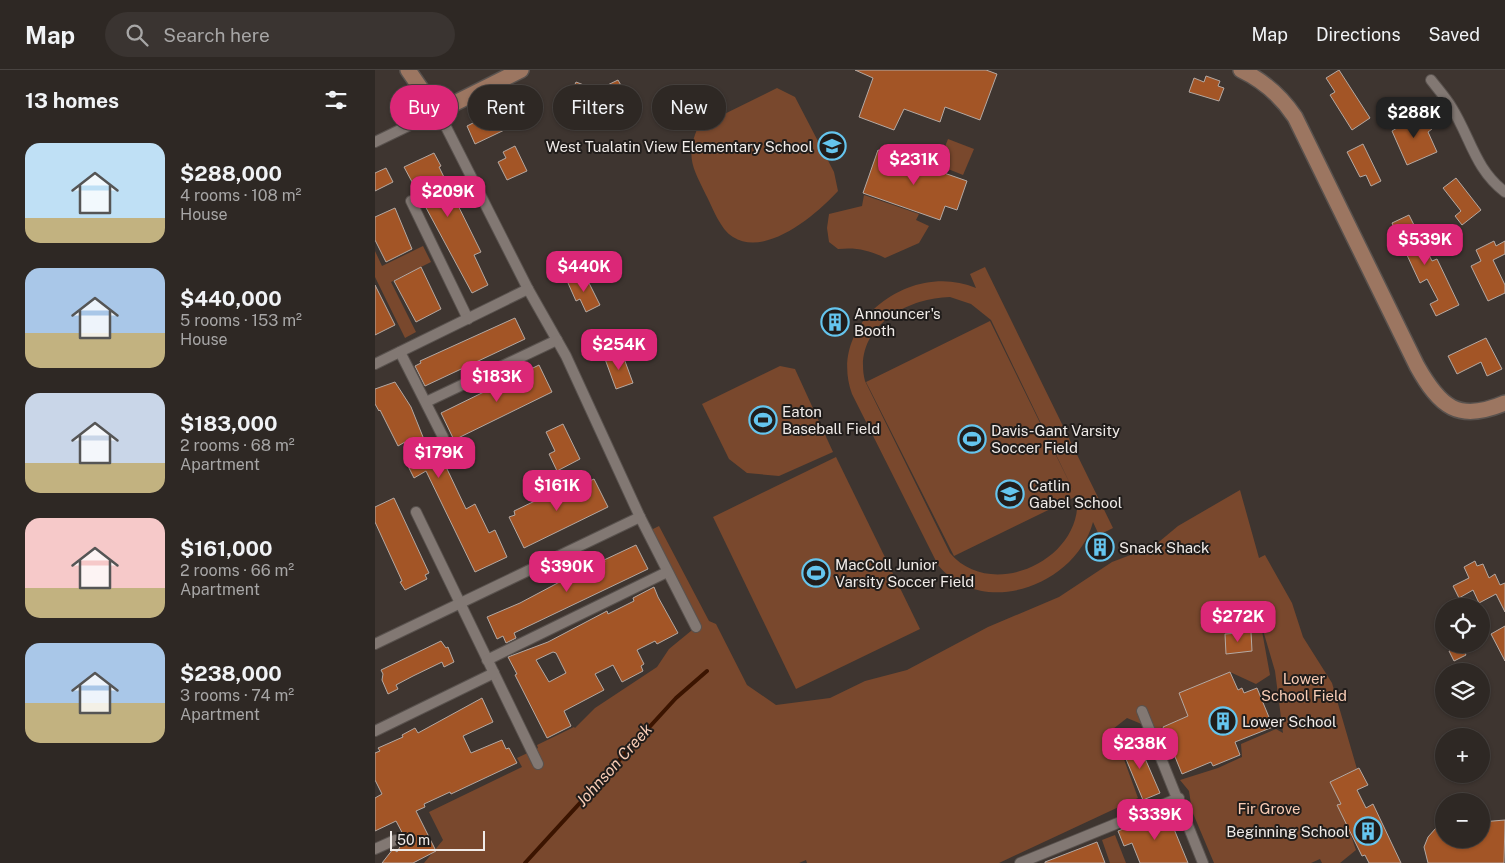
<!DOCTYPE html>
<meta charset="utf-8">
<style>
:root{--surface:#2e2824;--page:#3a3431;--text:#f1f3f6;--muted:#a7a6a6;--line:#494441;--accent:#db2777}
body{margin:0;font-family:"Public Sans",sans-serif;background:var(--page);color:var(--text);height:100vh;display:flex;flex-direction:column;font-size:19px;white-space:nowrap}
*{box-sizing:border-box;margin:0}
p{font-size:16px;color:var(--muted)}
.icon{flex:none;width:28px;height:28px;fill:none;stroke:currentColor;stroke-width:2;stroke-linecap:round;stroke-linejoin:round}
.map{position:relative;flex:1;overflow:hidden}
.details{display:flex;flex-direction:column;background:var(--surface);width:375px}
.details>*{flex:none}
.top-card{position:absolute;left:15px;top:15px;width:475px;height:45px;display:flex;gap:10px}
.buttons{position:absolute;left:1060px;top:528px;display:grid;gap:10px}
.buttons a{display:grid;place-items:center;width:55px;height:55px;border-radius:50%;background:var(--surface);box-shadow:0 1px 4px #0004,0 0 0 1px var(--line);font-size:25px}
.scale{position:absolute;left:15px;bottom:12px;width:95px;box-sizing:border-box;padding-left:5px;border:2px solid #f0ebe8;border-top:0;font-size:14px;line-height:18px;white-space:nowrap;color:#f0ebe8;-webkit-text-stroke:4px #211d1b;paint-order:stroke}
.price{position:absolute;translate:-50% -42px;padding:0 11px;border-radius:10px;background:var(--accent);color:#fff;font-size:16px;line-height:32px;filter:drop-shadow(0 1px 2px #0008)}
.price::after{content:'';position:absolute;left:50%;top:30px;width:15px;height:11px;margin-left:-8px;background:inherit;clip-path:polygon(0 0,100% 0,50% 100%)}
.price.on{background:#222;color:#fff}
ul{padding:0;list-style:none}
li{display:flex;align-items:center;gap:15px;height:125px;padding:0 25px}
li span{display:grid;place-items:center;flex:none;width:140px;height:100px;border-radius:15px;color:#555}
li>.icon{margin-inline-start:auto}
span .icon{width:60px;height:60px;fill:#fffc;stroke-width:1}
li b{font-size:21px}
h2{display:flex;justify-content:space-between;align-items:center;height:60px;padding:0 25px;font-size:21px}
.chip{padding:0 18px;border-radius:22px;background:var(--surface);box-shadow:0 1px 4px #0004,0 0 0 1px var(--line);font-size:18px;line-height:45px}
.chip.on{background:var(--accent);color:#fff}
header{display:flex;align-items:center;gap:30px;box-sizing:border-box;height:70px;padding:0 25px;background:var(--surface);border-bottom:1px solid var(--line)}
header strong{font-size:24px}
nav{display:flex;gap:28px;margin-inline-start:auto;font-size:18px}
.search{width:350px;height:45px;background:var(--page);display:flex;align-items:center;gap:12px;box-sizing:border-box;padding:0 18px;border-radius:28px;color:var(--muted);font-size:19px}
main{display:flex;flex:1;min-height:0}
.map>svg:first-child{display:block}
.green{fill:#79482d;fill-rule:evenodd}
.lines{fill:none;stroke-linecap:round;stroke-linejoin:round}
.stream{stroke:#3b1400;stroke-width:4}
.building{fill:#a35526;stroke:#b4a9a3;fill-rule:evenodd}
.street-casing{stroke:#59524e;stroke-width:12}
.secondary-casing{stroke:#59524e;stroke-width:18}
.street{stroke:#827873;stroke-width:10}
.secondary{stroke:#9c7661;stroke-width:15}
.labels{text-anchor:middle;dominant-baseline:central;stroke-width:4;stroke-linejoin:round;paint-order:stroke}
.poi-label{font-size:15px;fill:#f0ebe8;stroke:#211d1b;text-anchor:start}
.park-label{font-size:15px;fill:#facdb6;stroke:#211d1b}
.water-label{font-size:16px;font-style:italic;fill:#f8ccb5;stroke:#211d1b}
</style>
<header>
<strong>Map</strong>
<div class="search"><svg class="icon" aria-label="search" viewBox="0 0 24 24"><circle cx="10" cy="10" r="6"/><path d="M15 15l6 6"/></svg>Search here</div>
<nav><a>Map</a><a>Directions</a><a>Saved</a></nav>
</header>
<main>
<section class="details">
<h2>13 homes<svg class="icon" aria-label="filters" viewBox="0 0 24 24"><path d="M4 7h16M4 17h16"/><circle cx="9" cy="7" r="2"/><circle cx="15" cy="17" r="2"/></svg></h2>
<ul>
<li><span style="background:linear-gradient(#bfe0f5 75%,#c2b280 0)"><svg class="icon" aria-label="home" viewBox="0 0 24 24"><path d="M3 11l9-7 9 7M6 9v11h12V9"/></svg></span><div><b>$288,000</b><p>4 rooms · 108 m²</p><p>House</p></div></li>
<li><span style="background:linear-gradient(#a9c7e8 65%,#c2b280 0)"><svg class="icon" aria-label="home" viewBox="0 0 24 24"><path d="M3 11l9-7 9 7M6 9v11h12V9"/></svg></span><div><b>$440,000</b><p>5 rooms · 153 m²</p><p>House</p></div></li>
<li><span style="background:linear-gradient(#c9d6e8 70%,#c2b280 0)"><svg class="icon" aria-label="home" viewBox="0 0 24 24"><path d="M3 11l9-7 9 7M6 9v11h12V9"/></svg></span><div><b>$183,000</b><p>2 rooms · 68 m²</p><p>Apartment</p></div></li>
<li><span style="background:linear-gradient(#f6c9c9 70%,#c2b280 0)"><svg class="icon" aria-label="home" viewBox="0 0 24 24"><path d="M3 11l9-7 9 7M6 9v11h12V9"/></svg></span><div><b>$161,000</b><p>2 rooms · 66 m²</p><p>Apartment</p></div></li>
<li><span style="background:linear-gradient(#a9c7e8 60%,#c2b280 0)"><svg class="icon" aria-label="home" viewBox="0 0 24 24"><path d="M3 11l9-7 9 7M6 9v11h12V9"/></svg></span><div><b>$238,000</b><p>3 rooms · 74 m²</p><p>Apartment</p></div></li>
</ul>
</section>
<div class="map">
<svg width="1130" height="793" viewBox="0 0 1130 793">
<rect width="100%" height="100%" fill="#3e3530"/>
<g class="green">
<path d="M 402,18 L 420,27 L 459,102 L 463,121 C 442,144 391,188 358,167 C 345,159 338,138 331,125 C 318,98 310,87 323,57 Z"/>
<path d="M 573,69 L 599,79 L 588,105 L 563,95 Z"/>
<path d="M 489,125 L 544,144 L 541,150 L 554,156 L 544,173 L 510,188 C 494,180 481,177 463,179 L 454,172 L 452,158 L 454,144 L 487,136 Z"/>
<path d="M 48,176 L 56,192 L 16,212 L 41,262 L 30,268 L 0,207 L 0,181 L 7,196 Z"/>
<path d="M 610,197 L 738,458 L 724,465 L 718,452 C 701,515 608,550 563,495 L 477,324 C 451,253 536,190 601,218 L 595,204 ZM 575,227 L 596,234 L 616,250 L 701,426 L 615,251 L 491,312 L 579,486 L 702,426 C 709,490 616,532 575,483 L 490,311 C 477,259 530,228 575,227 Z"/>
<path d="M 405,296 L 420,299 L 458,382 L 404,406 L 372,403 L 354,389 L 327,334 Z"/>
<path d="M 461,387 L 545,559 L 421,619 L 338,447 Z"/>
<path d="M 865,420 L 884,488 L 890,485 L 917,533 L 928,567 L 957,613 L 982,699 L 956,711 L 964,717 L 964,731 L 981,780 L 965,793 L 947,793 L 945,789 L 936,793 L 839,793 L 817,741 L 814,721 L 805,710 L 843,698 L 867,687 L 866,674 L 901,659 L 908,663 L 900,601 L 885,550 L 895,605 L 881,614 L 855,602 L 805,623 L 813,646 L 781,660 L 752,648 L 738,659 L 763,728 L 624,793 L 432,793 L 431,790 L 424,793 L 49,793 L 68,770 L 54,742 L 147,697 L 142,688 L 163,678 L 162,675 L 199,657 L 200,658 L 220,638 L 282,597 L 294,579 L 322,556 L 274,461 L 284,456 L 334,551 L 341,554 L 372,615 L 401,635 L 455,628 L 490,611 L 532,600 L 613,557 L 684,527 L 737,492 L 779,476 L 803,456 Z"/>
<path d="M 740,765 L 751,793 L 735,793 L 727,770 Z"/>
</g>
<g class="lines">
<path class="stream" d="M 150,793 L 301,628 L 332,601"/>
</g>
<g class="building">
<path d="M 480,0 L 611,0 L 622,4 L 605,50 L 570,37 L 565,52 L 529,39 L 519,60 L 484,47 L 498,8 Z"/>
<path d="M 964,0 L 995,48 L 977,60 L 955,25 L 960,22 L 951,8 Z"/>
<path d="M 831,6 L 845,11 L 843,16 L 849,18 L 844,31 L 814,22 L 819,8 L 829,12 Z"/>
<path d="M 243,10 L 252,26 L 222,41 L 193,30 L 201,12 L 222,20 Z"/>
<path d="M 130,28 L 142,54 L 100,74 L 92,56 L 110,47 L 109,39 Z"/>
<path d="M 1034,45 L 1036,52 L 1051,45 L 1057,59 L 1053,62 L 1062,82 L 1032,95 L 1017,61 L 1022,58 L 1019,52 Z"/>
<path d="M 988,74 L 1006,111 L 996,116 L 991,105 L 985,107 L 972,82 Z"/>
<path d="M 140,76 L 152,101 L 132,110 L 123,92 L 131,88 L 128,82 Z"/>
<path d="M 503,80 L 592,111 L 582,140 L 570,136 L 565,150 L 488,123 Z"/>
<path d="M 59,83 L 66,96 L 64,97 L 106,182 L 99,185 L 113,215 L 97,223 L 29,97 Z"/>
<path d="M 11,98 L 18,112 L 0,121 L 0,103 Z"/>
<path d="M 1081,108 L 1106,140 L 1087,155 L 1080,146 L 1086,141 L 1068,118 Z"/>
<path d="M 20,138 L 37,179 L 11,192 L 0,170 L 0,147 Z"/>
<path d="M 1034,145 L 1057,191 L 1062,189 L 1084,235 L 1061,246 L 1055,234 L 1063,230 L 1052,209 L 1045,213 L 1017,153 Z"/>
<path d="M 1119,171 L 1121,176 L 1130,171 L 1130,184 L 1118,190 L 1130,215 L 1130,223 L 1113,231 L 1096,196 L 1106,191 L 1101,180 Z"/>
<path d="M 46,197 L 66,239 L 41,252 L 19,211 Z"/>
<path d="M 210,205 L 225,235 L 211,242 L 205,229 L 201,231 L 193,213 Z"/>
<path d="M 0,215 L 20,255 L 0,265 Z"/>
<path d="M 140,248 L 150,269 L 50,316 L 40,296 L 46,293 L 45,291 Z"/>
<path d="M 1111,268 L 1127,299 L 1112,306 L 1106,292 L 1082,304 L 1073,286 Z"/>
<path d="M 247,283 L 258,313 L 241,319 L 230,289 Z"/>
<path d="M 164,295 L 177,322 L 79,370 L 66,343 Z"/>
<path d="M 20,312 L 36,337 L 50,372 L 56,370 L 61,381 L 63,380 L 91,439 L 100,434 L 114,463 L 120,460 L 132,487 L 100,502 L 51,401 L 39,408 L 33,396 L 39,393 L 30,372 L 23,376 L 5,340 L 4,341 L 0,334 L 0,319 Z"/>
<path d="M 188,354 L 205,389 L 182,401 L 174,384 L 180,381 L 171,362 Z"/>
<path d="M 219,409 L 233,437 L 149,478 L 134,447 L 140,445 L 139,441 L 187,418 L 189,423 Z"/>
<path d="M 19,428 L 54,503 L 50,505 L 52,509 L 30,520 L 25,512 L 27,511 L 0,452 L 0,437 Z"/>
<path d="M 261,475 L 273,499 L 139,563 L 141,568 L 131,573 L 128,566 L 122,569 L 112,547 L 145,533 L 194,507 L 213,501 L 230,492 L 229,490 Z"/>
<path d="M 1100,491 L 1102,496 L 1108,494 L 1114,508 L 1120,504 L 1125,515 L 1130,513 L 1130,542 L 1121,524 L 1104,533 L 1098,520 L 1084,528 L 1078,516 L 1094,508 L 1089,497 Z"/>
<path d="M 279,517 L 283,527 L 303,563 L 282,574 L 280,571 L 262,580 L 269,594 L 266,596 L 268,601 L 247,612 L 238,595 L 220,604 L 229,620 L 189,641 L 196,656 L 172,668 L 140,605 L 142,604 L 133,587 L 173,572 L 232,541 L 233,544 L 259,531 L 258,528 ZM 178,582 L 181,583 L 191,603 L 174,612 L 161,590 Z"/>
<path d="M 1130,556 L 1130,591 L 1116,564 Z"/>
<path d="M 876,562 L 877,581 L 851,584 L 850,564 Z"/>
<path d="M 66,571 L 71,578 L 73,577 L 79,592 L 69,597 L 67,592 L 38,606 L 21,615 L 23,619 L 13,624 L 7,610 L 8,604 L 6,600 Z"/>
<path d="M 1086,575 L 1091,585 L 1079,591 L 1074,581 Z"/>
<path d="M 855,602 L 863,620 L 867,618 L 869,623 L 882,618 L 898,657 L 860,672 L 865,685 L 838,696 L 836,692 L 807,704 L 788,657 L 813,646 L 804,623 Z"/>
<path d="M 107,628 L 118,652 L 88,666 L 96,683 L 127,670 L 131,679 L 134,678 L 142,693 L 95,715 L 76,724 L 75,722 L 49,734 L 50,737 L 41,741 L 61,781 L 38,793 L 7,793 L 18,779 L 22,782 L 30,768 L 21,751 L 0,761 L 0,728 L 7,724 L 0,710 L 0,683 L 5,681 L 3,678 L 28,667 L 27,665 L 40,658 L 43,663 Z"/>
<path d="M 762,670 L 785,723 L 768,730 L 746,677 Z"/>
<path d="M 984,698 L 993,715 L 982,720 L 991,738 L 998,734 L 1026,793 L 994,793 L 990,785 L 987,786 L 962,735 L 966,734 L 955,712 Z"/>
<path d="M 792,742 L 813,793 L 765,793 L 757,773 L 749,776 L 743,761 Z"/>
<path d="M 1130,750 L 1129,793 L 1053,793 L 1049,777 L 1053,767 L 1061,758 L 1069,754 L 1069,769 L 1106,769 L 1106,752 Z"/>
<path d="M 722,772 L 730,793 L 670,793 L 670,792 Z"/>
</g>
<g class="lines">
<g class="street-casing">
<g id="street">
<path d="M 1056,10 C 1063,19 1071,28 1077,38 C 1096,69 1100,99 1130,122"/>
<path d="M 0,72 L 62,42 L 68,51 L 153,219 L 191,286 L 265,447 L 321,557"/>
<path d="M 36,131 L 93,249"/>
<path d="M 25,282 L 68,367"/>
<path d="M 0,294 L 153,219"/>
<path d="M 51,332 L 182,270"/>
<path d="M 41,442 L 163,694"/>
<path d="M 0,574 L 265,447"/>
<path d="M 112,590 L 292,502"/>
<path d="M 767,641 L 828,793"/>
<path d="M 0,661 L 119,603"/>
<path d="M 0,779 L 20,770"/>
<path d="M 645,793 L 804,728"/>
</g>
</g>
<g class="secondary-casing">
<g id="secondary">
<path d="M 33,0 L 62,42 L 146,0"/>
<path d="M 866,0 C 889,11 906,26 920,47 L 1042,296 C 1065,337 1083,353 1130,333"/>
</g>
</g>
<use href="#street" class="street"/>
<use href="#secondary" class="secondary"/>
</g>
<defs>
<g id="school-ring" transform="scale(1.4375)"><circle r="9.5" fill="#211d1b" stroke="#65c5ee" stroke-width="1.5"/><path d="M0-5L7-2L0 1L-7-2ZM-4 1L0 2.5L4 1V4Q0 6-4 4Z" fill="#65c5ee"/></g>
<g id="building-ring" transform="scale(1.4375)"><circle r="9.5" fill="#211d1b" stroke="#65c5ee" stroke-width="1.5"/><path d="M-4-6H4V6H1V3H-1V6H-4ZM-2.5-4.3h1.7v1.8h-1.7ZM.8-4.3h1.7v1.8H.8ZM-2.5-1h1.7V.8h-1.7ZM.8-1h1.7V.8H.8Z" fill="#65c5ee"/></g>
<g id="stadium-ring" transform="scale(1.4375)"><circle r="9.5" fill="#211d1b" stroke="#65c5ee" stroke-width="1.5"/><path d="M0-5a6.5 5 0 1 0 0 10a6.5 5 0 1 0 0-10ZM-3.5-1.8h7v3.6h-7Z" fill="#65c5ee"/></g>
</defs>
<g fill-rule="evenodd">
<use href="#school-ring" x="457" y="76"/>
<use href="#building-ring" x="460" y="252"/>
<use href="#stadium-ring" x="388" y="350"/>
<use href="#stadium-ring" x="597" y="369"/>
<use href="#school-ring" x="635" y="424"/>
<use href="#building-ring" x="725" y="477"/>
<use href="#stadium-ring" x="441" y="503"/>
<use href="#building-ring" x="848" y="651"/>
<use href="#building-ring" x="993" y="761"/>
</g>
<g class="labels">
<g class="poi-label">
<text x="438" y="76" text-anchor="end">West Tualatin View Elementary School</text>
<text x="479" y="243">Announcer's<tspan x="479" dy="17">Booth</tspan></text>
<text x="407" y="341">Eaton<tspan x="407" dy="17">Baseball Field</tspan></text>
<text x="616" y="360">Davis-Gant Varsity<tspan x="616" dy="17">Soccer Field</tspan></text>
<text x="654" y="415">Catlin<tspan x="654" dy="17">Gabel School</tspan></text>
<text x="744" y="477">Snack Shack</text>
<text x="460" y="494">MacColl Junior<tspan x="460" dy="17">Varsity Soccer Field</tspan></text>
<text x="867" y="651">Lower School</text>
<text x="974" y="761" text-anchor="end">Beginning School</text>
</g>
<g class="park-label">
<text x="929" y="608">Lower<tspan x="929" dy="17">School Field</tspan></text>
<text x="894" y="738">Fir Grove</text>
</g>
<g class="water-label">
<text transform="translate(239 695) rotate(-48)">Johnson Creek</text>
</g>
</g>
</svg>
<div class="buttons">
<a><svg class="icon" aria-label="locate" viewBox="0 0 24 24"><circle cx="12" cy="12" r="6"/><path d="M12 2v4M12 18v4M2 12h4M18 12h4"/></svg></a>
<a><svg class="icon" aria-label="layers" viewBox="0 0 24 24"><path d="M12 4l9 5-9 5-9-5zM3 14l9 5 9-5"/></svg></a>
<a>+</a>
<a>−</a>
</div>
<div class="scale">50 m</div>
<b class="price on" style="left:1039px;top:69px">$288K</b>
<b class="price" style="left:539px;top:116px">$231K</b>
<b class="price" style="left:73px;top:148px">$209K</b>
<b class="price" style="left:1050px;top:196px">$539K</b>
<b class="price" style="left:209px;top:223px">$440K</b>
<b class="price" style="left:244px;top:301px">$254K</b>
<b class="price" style="left:122px;top:333px">$183K</b>
<b class="price" style="left:64px;top:409px">$179K</b>
<b class="price" style="left:182px;top:442px">$161K</b>
<b class="price" style="left:192px;top:523px">$390K</b>
<b class="price" style="left:863px;top:573px">$272K</b>
<b class="price" style="left:765px;top:700px">$238K</b>
<b class="price" style="left:780px;top:771px">$339K</b>
<div class="top-card">
<a class="chip on">Buy</a>
<a class="chip">Rent</a>
<a class="chip">Filters</a>
<a class="chip">New</a>
</div>
</div>
</main>
